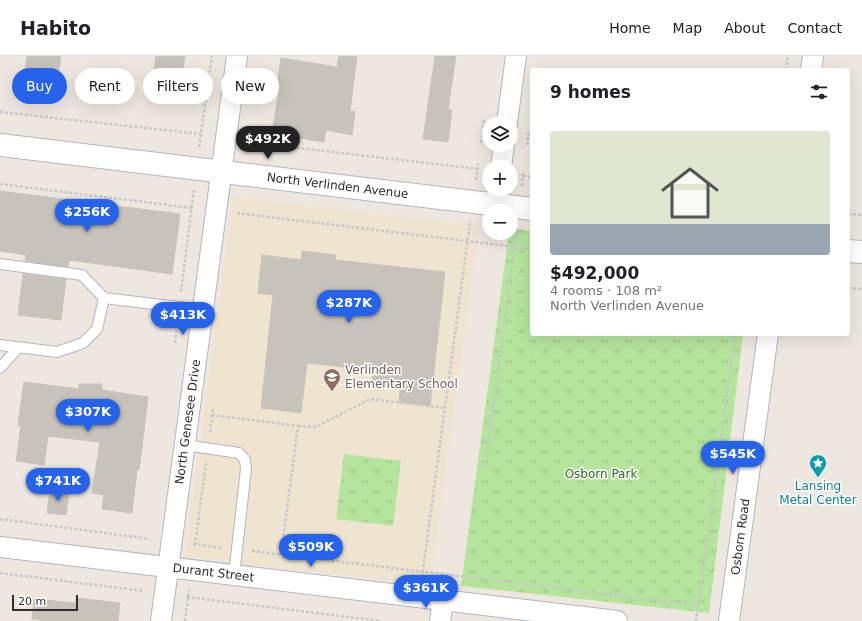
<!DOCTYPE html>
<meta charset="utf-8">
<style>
:root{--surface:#fff;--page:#f6f6f6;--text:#202124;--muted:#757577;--line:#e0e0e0;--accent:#2563eb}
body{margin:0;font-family:"DejaVu Sans",sans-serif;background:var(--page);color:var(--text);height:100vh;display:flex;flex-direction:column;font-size:15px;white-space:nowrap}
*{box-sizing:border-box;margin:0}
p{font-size:13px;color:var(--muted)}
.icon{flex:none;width:22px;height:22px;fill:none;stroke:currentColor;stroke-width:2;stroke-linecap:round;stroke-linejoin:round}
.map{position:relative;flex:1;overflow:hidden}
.sheet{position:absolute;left:530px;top:12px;width:320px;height:268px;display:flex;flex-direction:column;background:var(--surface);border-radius:4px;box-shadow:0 4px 16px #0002}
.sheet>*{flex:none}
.top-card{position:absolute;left:12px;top:12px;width:380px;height:36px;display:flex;gap:8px}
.controls{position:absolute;left:482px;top:60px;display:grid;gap:8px}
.controls a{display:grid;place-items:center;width:36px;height:36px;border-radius:50%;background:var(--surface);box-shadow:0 4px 16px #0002;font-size:20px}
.scale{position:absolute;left:12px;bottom:10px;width:66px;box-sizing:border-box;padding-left:4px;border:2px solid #2d2d2d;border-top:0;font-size:11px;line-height:14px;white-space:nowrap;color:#2d2d2d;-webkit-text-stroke:3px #fff;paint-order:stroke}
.price{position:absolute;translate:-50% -34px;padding:0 9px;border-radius:14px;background:var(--accent);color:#fff;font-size:13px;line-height:26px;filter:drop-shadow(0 1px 2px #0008)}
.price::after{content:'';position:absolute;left:50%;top:24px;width:12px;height:9px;margin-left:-6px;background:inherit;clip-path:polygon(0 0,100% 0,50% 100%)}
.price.active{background:#222;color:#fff}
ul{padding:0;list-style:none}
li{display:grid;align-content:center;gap:8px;height:212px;padding:0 20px}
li+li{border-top:1px solid var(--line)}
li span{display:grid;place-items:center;height:124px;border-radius:4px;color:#555}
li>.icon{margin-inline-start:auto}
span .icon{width:72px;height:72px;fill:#fffc;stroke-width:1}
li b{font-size:17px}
h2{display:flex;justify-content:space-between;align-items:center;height:48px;padding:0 20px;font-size:17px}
.tag{padding:0 14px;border-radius:18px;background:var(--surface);box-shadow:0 4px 16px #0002;font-size:14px;line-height:36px}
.tag.active{background:var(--accent);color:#fff}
header{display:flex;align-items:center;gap:24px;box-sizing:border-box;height:56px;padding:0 20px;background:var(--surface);border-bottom:1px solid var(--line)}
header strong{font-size:19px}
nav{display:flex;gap:22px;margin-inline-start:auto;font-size:14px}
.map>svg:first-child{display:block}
.education{fill:#efe4cf}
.park{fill:url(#park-tufts)}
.building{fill:#c7c2ba;stroke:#cac3b9}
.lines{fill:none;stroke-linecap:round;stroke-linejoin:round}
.service-casing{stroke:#b3b6c0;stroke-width:12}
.minor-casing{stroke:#b3b6c0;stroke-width:22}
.tertiary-casing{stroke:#b3b6c0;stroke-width:24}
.path{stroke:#c8c8c8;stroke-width:2.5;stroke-dasharray:3 2;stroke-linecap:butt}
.service{stroke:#fff;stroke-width:10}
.minor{stroke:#fff;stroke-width:20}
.tertiary{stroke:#fff;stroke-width:22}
.labels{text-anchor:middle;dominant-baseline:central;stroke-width:3;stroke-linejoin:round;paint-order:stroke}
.street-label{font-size:12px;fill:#2d2d2d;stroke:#fff}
.education-label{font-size:12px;fill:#785e54;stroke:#fff;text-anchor:start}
.park-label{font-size:12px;fill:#2c6b1b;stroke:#fff}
.culture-label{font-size:12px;fill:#0d838f;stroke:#fff}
</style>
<header>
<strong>Habito</strong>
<nav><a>Home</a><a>Map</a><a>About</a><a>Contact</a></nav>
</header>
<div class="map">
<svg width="862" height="565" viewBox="0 0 862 565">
<defs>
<pattern id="park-tufts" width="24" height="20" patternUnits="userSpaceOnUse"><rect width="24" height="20" fill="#b5e49c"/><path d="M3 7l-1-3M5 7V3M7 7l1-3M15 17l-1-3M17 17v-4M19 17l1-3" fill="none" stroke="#9cc487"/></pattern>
</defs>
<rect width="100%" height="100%" fill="#eee7df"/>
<path class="education" d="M 233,140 L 479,170 L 430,529 L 185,501 Z"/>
<g class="park">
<path d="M 511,172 L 532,175 L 532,278 L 743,278 L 709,557 L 461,530 L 509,177 L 511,177 Z"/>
<path d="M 344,398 L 401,405 L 393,470 L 336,463 Z"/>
</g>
<g class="building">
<path d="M 27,0 L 61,0 L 58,19 L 62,19 L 59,44 L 22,39 Z"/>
<path d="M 156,0 L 185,0 L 182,19 L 154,16 Z"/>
<path d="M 339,0 L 357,0 L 350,55 L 355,56 L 352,79 L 326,74 L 324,86 L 272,77 L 280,30 L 277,29 L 281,2 L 337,11 Z"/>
<path d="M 435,0 L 456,0 L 448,53 L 452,54 L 448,86 L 423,83 Z"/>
<path d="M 0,135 L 180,158 L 172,218 L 69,204 L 68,211 L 25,205 L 26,199 L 0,195 Z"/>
<path d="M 302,195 L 336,199 L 335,204 L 445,216 L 430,350 L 399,346 L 401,327 L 372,324 L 373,314 L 307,307 L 301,357 L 261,352 L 273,239 L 258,237 L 262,199 L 301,204 Z"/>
<path d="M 23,218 L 66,223 L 61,264 L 18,259 Z"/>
<path d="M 24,326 L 79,333 L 79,328 L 102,328 L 102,334 L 148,341 L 142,391 L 139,414 L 137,414 L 132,457 L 102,453 L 104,439 L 92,437 L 100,386 L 48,380 L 44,409 L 16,405 L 21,370 L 18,369 Z"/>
<path d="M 50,433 L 69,435 L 66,459 L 47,457 Z"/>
<path d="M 76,542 L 120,547 L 118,565 L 46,565 L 32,563 L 34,543 L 76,547 Z"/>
</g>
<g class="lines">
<g class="service-casing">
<g id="service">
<path d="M 0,208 L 82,219 L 104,242 L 203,254"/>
<path d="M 0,289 L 57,296 L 83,287 L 97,273 L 104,242"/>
<path d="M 0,312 L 18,292"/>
<path d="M 185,389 L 239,397 L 245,404 L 246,413 L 234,519"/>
</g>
</g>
<g class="minor-casing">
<g id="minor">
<path d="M 811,14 L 813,0"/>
<path d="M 507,67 L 516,0"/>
<path d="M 501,111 L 504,89"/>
<path d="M 496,148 L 498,133"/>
<path id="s1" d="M 0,491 L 617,565"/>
<path id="s2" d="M 161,565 L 237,0"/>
<path d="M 440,565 L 443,545"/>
<path id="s3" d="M 729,565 L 768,278"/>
</g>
</g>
<g class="tertiary-casing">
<g id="tertiary">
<path id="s4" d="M 0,89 L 532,153"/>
<path d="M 848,195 L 862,196"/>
</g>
</g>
<g class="path">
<path d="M 786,14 L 788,0"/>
<path d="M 0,56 L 201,78"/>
<path d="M 247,86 L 479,113"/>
<path d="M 481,87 L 484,64"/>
<path d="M 527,89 L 529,74"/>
<path d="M 199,91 L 212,0"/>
<path d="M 523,120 L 532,121"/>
<path d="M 476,124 L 478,108"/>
<path d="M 0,128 L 192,152"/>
<path d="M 522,130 L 523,115"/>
<path d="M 237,157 L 532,193"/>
<path d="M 848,158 L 862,159"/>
<path d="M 848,232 L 862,233"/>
<path d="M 181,236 L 194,133"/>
<path d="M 175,287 L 177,266"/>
<path d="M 212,359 L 298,370 L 281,499"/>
<path d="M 298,370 L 316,371 L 370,343 L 445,352"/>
<path d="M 210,376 L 213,352"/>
<path d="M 485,411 L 517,173"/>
<path d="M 0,463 L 150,483"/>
<path d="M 193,488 L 222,492"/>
<path d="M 195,489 L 206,407"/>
<path d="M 252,495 L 699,549"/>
<path d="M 0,517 L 144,535"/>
<path d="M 422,521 L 470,167"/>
<path d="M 187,541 L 381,565"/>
<path d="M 185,565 L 189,534"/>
<path d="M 696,565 L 735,278"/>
</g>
<use href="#service" class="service"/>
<use href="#minor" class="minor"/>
<use href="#tertiary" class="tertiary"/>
</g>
<defs>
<g id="school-pin" transform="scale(0.9)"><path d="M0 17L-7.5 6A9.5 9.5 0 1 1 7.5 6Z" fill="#8d6e63" stroke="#fff"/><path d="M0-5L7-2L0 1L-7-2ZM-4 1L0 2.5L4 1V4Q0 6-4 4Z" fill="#fff"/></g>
<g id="sight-pin" transform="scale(0.9)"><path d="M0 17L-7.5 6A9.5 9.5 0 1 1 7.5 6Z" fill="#0f9aa8" stroke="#fff"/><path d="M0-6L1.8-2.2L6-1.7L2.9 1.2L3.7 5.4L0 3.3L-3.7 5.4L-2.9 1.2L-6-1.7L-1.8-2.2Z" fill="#fff"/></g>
</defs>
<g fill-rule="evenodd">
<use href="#school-pin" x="332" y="321"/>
<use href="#sight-pin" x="818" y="407"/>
</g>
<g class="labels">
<g class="street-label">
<text stroke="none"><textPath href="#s4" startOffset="340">North Verlinden Avenue</textPath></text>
<text stroke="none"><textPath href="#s2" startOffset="201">North Genesee Drive</textPath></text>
<text stroke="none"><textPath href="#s3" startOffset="85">Osborn Road</textPath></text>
<text stroke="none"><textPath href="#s1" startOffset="215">Durant Street</textPath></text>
</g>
<g class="education-label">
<text x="345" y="314">Verlinden<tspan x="345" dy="14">Elementary School</tspan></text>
</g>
<g class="park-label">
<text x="601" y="418">Osborn Park</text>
</g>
<g class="culture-label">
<text x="818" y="430">Lansing<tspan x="818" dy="14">Metal Center</tspan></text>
</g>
</g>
</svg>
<div class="controls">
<a><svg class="icon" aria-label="layers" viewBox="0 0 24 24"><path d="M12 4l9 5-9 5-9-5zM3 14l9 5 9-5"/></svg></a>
<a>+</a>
<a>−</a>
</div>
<div class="scale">20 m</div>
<b class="price active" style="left:268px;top:104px">$492K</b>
<b class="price" style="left:87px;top:177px">$256K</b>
<b class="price" style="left:349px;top:268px">$287K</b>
<b class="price" style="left:183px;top:280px">$413K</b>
<b class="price" style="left:88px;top:377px">$307K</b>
<b class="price" style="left:733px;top:419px">$545K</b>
<b class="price" style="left:58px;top:446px">$741K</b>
<b class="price" style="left:311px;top:512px">$509K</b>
<b class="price" style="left:426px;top:553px">$361K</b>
<div class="top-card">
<a class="tag active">Buy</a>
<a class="tag">Rent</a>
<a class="tag">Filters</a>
<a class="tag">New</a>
</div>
<section class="sheet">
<h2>9 homes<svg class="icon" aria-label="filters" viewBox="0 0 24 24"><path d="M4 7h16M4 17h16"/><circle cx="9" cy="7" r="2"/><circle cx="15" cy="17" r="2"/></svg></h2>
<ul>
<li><span style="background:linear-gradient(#dfe7d0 75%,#9aa5b1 0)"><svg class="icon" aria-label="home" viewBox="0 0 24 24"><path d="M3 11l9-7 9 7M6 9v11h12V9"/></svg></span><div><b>$492,000</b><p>4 rooms · 108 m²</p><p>North Verlinden Avenue</p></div></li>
</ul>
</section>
</div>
